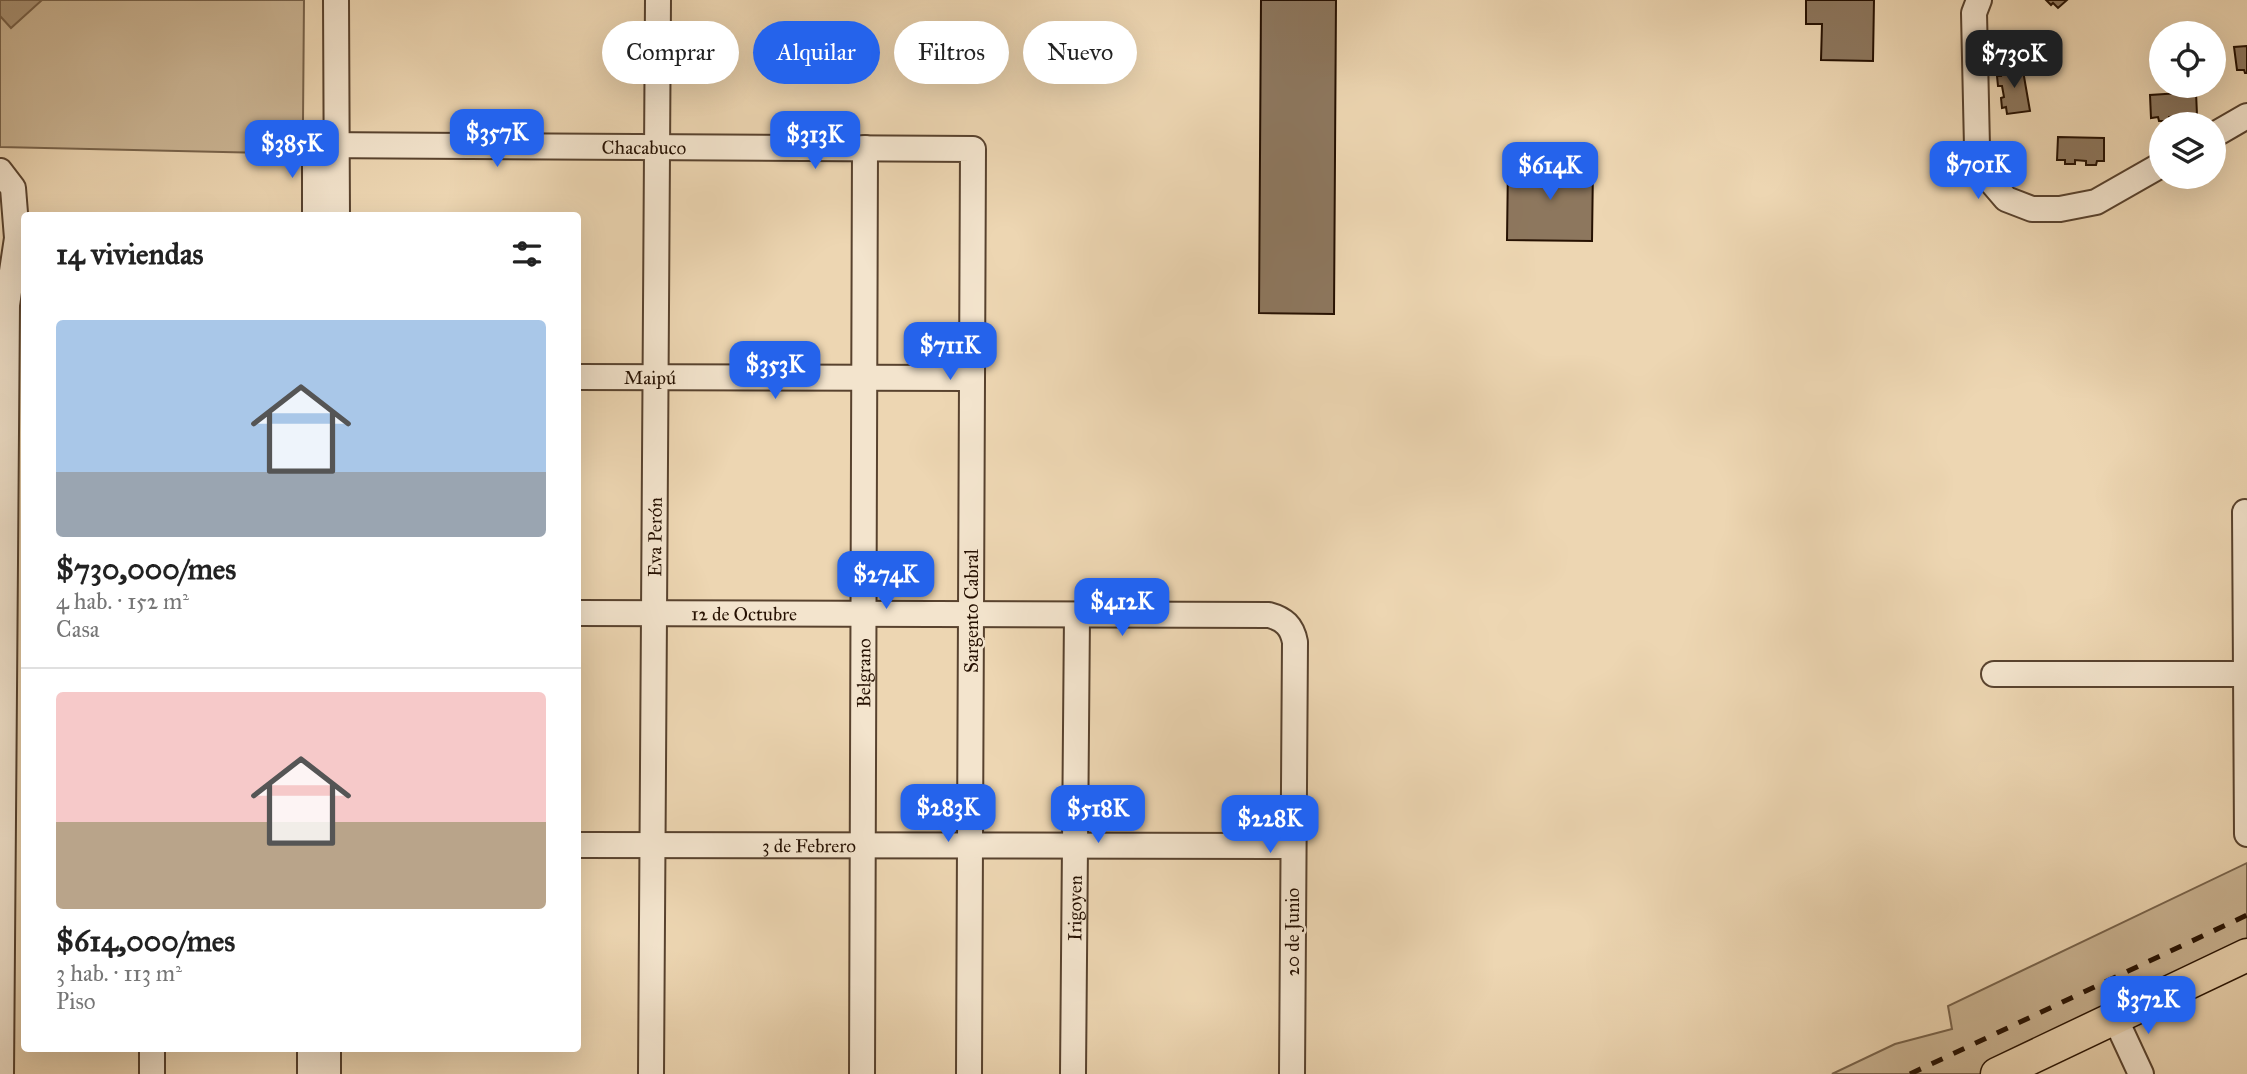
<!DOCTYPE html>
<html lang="es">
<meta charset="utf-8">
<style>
:root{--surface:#fff;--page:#f6f6f6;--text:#222;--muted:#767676;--line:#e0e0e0;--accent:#2563eb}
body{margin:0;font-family:"IM FELL Great Primer",serif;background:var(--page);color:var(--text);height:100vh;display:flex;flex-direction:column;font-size:26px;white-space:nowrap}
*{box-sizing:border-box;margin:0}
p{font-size:23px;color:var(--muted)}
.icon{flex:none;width:38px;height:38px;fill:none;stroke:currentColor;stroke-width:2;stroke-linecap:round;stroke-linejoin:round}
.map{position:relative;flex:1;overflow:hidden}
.panel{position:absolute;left:21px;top:212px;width:560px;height:840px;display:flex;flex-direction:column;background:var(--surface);border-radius:7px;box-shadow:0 7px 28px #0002}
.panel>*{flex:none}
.top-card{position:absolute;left:602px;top:21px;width:665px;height:63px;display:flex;gap:14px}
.buttons{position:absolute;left:2149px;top:21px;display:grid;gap:14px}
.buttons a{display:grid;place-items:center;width:77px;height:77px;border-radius:50%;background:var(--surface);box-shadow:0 7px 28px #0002;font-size:35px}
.price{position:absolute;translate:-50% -60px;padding:0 16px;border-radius:14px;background:var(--accent);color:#fff;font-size:23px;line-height:46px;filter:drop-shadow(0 2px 4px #0008)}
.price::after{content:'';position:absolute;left:50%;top:42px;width:21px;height:16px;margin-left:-10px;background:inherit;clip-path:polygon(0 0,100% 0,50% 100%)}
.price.selected{background:#222;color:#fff}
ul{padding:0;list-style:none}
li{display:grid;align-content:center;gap:14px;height:371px;padding:0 35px}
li+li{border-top:2px solid var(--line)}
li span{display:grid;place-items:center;height:217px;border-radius:7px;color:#555}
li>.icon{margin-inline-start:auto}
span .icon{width:126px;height:126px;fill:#fffc;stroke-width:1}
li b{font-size:30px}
h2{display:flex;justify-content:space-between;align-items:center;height:84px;padding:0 35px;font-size:30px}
.tag{padding:0 24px;border-radius:32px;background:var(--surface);box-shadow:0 7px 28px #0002;font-size:24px;line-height:63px}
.tag.selected{background:var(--accent);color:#fff}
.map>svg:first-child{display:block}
.green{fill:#cbb594;stroke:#78634b;stroke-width:2}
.water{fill:#a99376;stroke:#755f48;stroke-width:2}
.building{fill:#8d775e;stroke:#261102;stroke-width:2}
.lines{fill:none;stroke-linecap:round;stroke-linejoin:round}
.minor-casing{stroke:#58422e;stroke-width:28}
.major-casing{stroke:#261102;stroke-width:35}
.minor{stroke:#f3e4cd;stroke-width:24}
.major{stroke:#edd6b2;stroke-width:32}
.rail{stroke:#261102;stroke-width:5;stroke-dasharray:12 12;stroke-linecap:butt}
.labels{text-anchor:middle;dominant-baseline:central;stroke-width:5;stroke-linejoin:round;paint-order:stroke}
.street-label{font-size:19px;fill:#261102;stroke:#f3e4cd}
</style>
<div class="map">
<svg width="2247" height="1074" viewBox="0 0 2247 1074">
<rect width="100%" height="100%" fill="#edd6b2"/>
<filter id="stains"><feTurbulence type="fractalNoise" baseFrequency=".00286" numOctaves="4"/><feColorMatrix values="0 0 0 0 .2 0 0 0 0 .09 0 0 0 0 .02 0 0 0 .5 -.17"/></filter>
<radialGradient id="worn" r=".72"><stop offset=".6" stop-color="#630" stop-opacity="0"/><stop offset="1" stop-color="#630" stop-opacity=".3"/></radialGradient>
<g class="green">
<path d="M 0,0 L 304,0 L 303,121 L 270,121 L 269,153 L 0,147 Z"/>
<path d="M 2247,863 L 2247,955 L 1997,1074 L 1832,1074 L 1895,1044 L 1952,1029 L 1948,1006 Z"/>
</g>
<path class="water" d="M 0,0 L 42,0 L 11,28 L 0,16 Z"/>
<g class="building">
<path d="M 1261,0 L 1336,0 L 1334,314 L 1259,313 Z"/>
<path d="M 1806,0 L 1874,0 L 1873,61 L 1821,60 L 1822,24 L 1806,24 Z"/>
<path d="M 2046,0 L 2067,0 L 2058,8 L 2053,3 L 2051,5 Z"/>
<path d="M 2247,46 L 2247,73 L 2245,73 L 2244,70 L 2237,70 L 2234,47 Z"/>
<path d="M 2022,65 L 2030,111 L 2007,114 L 2006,107 L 2002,108 L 2001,98 L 2004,97 L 2002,86 L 1998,86 L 1997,76 L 2001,76 L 2000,68 Z"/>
<path d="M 2196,92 L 2197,115 L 2190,115 L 2191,119 L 2180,120 L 2180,116 L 2169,117 L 2169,121 L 2159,121 L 2158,117 L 2151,118 L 2150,95 Z"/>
<path d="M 2058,137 L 2104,138 L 2104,161 L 2097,161 L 2096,165 L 2086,165 L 2086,161 L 2075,160 L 2075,164 L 2065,164 L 2065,160 L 2057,160 Z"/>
<path d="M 1508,164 L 1593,165 L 1592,241 L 1507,240 Z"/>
</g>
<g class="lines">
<g class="minor-casing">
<g id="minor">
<path d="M 336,0 L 337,215"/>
<path d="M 1979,0 L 1974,13 L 1977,147 L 1988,178 L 2006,199 L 2032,209 L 2060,209 L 2096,202 L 2161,165"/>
<path d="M 2214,135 L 2247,116"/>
<path d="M 0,171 L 13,188 L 17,238 L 7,305 L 1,1074"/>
<path id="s1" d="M 315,215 L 315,145 L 973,149 L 969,1074"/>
<path id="s2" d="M 578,377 L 972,378"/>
<path d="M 2245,512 L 2247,834"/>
<path id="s3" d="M 578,613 L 1269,615 C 1284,619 1292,626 1295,642 L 1292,1074"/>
<path d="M 1994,674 L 2245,674"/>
<path id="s4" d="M 578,845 L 1293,846"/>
<path d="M 2115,1018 L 2141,1074"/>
<path d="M 152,1074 L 152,1048"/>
<path d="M 310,1074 L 310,1048"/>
<path d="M 328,1074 L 328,1048"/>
<path id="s5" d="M 651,1074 L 658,0"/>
<path id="s6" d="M 862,1074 L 865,148"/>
<path id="s7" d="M 1073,1074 L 1077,615"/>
</g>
</g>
<g class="major-casing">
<path id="major" d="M 1997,1074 L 2247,955"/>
</g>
<use href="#minor" class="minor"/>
<use href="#major" class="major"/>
<path class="rail" d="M 1910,1074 L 2247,915"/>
</g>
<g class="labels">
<g class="street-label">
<text stroke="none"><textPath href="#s1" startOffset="399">Chacabuco</textPath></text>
<text stroke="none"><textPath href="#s2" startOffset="72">Maipú</textPath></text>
<text stroke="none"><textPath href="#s5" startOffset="537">Eva Perón</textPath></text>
<text transform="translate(971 611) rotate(-90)">Sargento Cabral</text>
<text stroke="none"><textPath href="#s3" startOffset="166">12 de Octubre</textPath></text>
<text stroke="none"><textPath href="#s6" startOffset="401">Belgrano</textPath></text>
<text stroke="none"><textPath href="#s4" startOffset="231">3 de Febrero</textPath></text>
<text stroke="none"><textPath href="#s7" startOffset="166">Irigoyen</textPath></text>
<text transform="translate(1292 932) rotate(-90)">20 de Junio</text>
</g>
</g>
<rect width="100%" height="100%" filter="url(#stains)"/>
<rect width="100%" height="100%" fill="url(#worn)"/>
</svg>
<div class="buttons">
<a><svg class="icon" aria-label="locate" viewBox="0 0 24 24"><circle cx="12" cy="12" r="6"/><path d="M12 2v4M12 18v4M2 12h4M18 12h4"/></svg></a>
<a><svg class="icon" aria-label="layers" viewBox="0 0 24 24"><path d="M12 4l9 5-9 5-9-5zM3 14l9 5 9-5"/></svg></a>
</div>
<b class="price selected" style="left:2014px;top:90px">$730K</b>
<b class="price" style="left:497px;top:169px">$357K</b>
<b class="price" style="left:815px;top:171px">$313K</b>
<b class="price" style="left:292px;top:180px">$385K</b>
<b class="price" style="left:1978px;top:201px">$701K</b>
<b class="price" style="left:1550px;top:202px">$614K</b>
<b class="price" style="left:950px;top:382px">$711K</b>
<b class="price" style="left:775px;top:401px">$353K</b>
<b class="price" style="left:886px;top:611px">$274K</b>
<b class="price" style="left:1122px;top:638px">$412K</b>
<b class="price" style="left:948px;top:844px">$283K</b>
<b class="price" style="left:1098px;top:845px">$518K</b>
<b class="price" style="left:1270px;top:855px">$228K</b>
<b class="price" style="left:2148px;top:1036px">$372K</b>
<div class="top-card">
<a class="tag">Comprar</a>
<a class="tag selected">Alquilar</a>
<a class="tag">Filtros</a>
<a class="tag">Nuevo</a>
</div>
<section class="panel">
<h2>14 viviendas<svg class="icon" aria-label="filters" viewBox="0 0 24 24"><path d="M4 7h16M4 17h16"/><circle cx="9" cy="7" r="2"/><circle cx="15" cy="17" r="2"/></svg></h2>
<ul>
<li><span style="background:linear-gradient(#a9c7e8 70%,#9aa5b1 0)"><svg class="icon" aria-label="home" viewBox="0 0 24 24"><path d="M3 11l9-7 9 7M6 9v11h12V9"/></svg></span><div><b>$730,000/mes</b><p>4 hab. · 152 m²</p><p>Casa</p></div></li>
<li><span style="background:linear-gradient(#f6c9c9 60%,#b9a48a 0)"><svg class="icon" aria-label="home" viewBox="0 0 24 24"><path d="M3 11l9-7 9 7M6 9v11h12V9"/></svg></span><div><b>$614,000/mes</b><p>3 hab. · 113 m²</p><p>Piso</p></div></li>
</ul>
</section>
</div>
